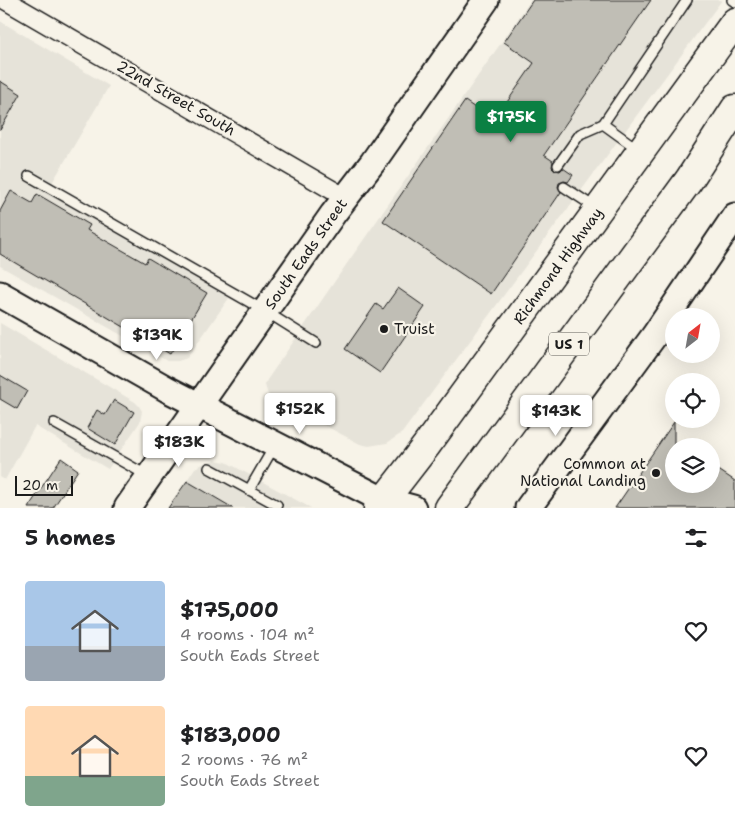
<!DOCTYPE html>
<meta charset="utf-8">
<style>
:root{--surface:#fff;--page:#f2f2f2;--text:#202124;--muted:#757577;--accent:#0b8043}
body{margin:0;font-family:"Shantell Sans",sans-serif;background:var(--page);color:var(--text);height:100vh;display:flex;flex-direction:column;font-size:19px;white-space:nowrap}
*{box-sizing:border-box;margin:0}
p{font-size:16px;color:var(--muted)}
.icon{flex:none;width:28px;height:28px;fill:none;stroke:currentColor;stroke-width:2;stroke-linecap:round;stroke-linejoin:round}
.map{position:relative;height:508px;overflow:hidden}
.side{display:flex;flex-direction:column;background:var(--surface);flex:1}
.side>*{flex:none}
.needle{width:32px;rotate:31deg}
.buttons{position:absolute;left:665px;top:308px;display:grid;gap:10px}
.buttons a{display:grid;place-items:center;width:55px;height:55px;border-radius:50%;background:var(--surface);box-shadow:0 5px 20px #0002;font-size:25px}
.scale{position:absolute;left:15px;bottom:12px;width:58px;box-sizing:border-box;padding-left:5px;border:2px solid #1c1c1c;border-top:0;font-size:14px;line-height:18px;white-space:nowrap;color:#1c1c1c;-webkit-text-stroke:4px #f7f3e8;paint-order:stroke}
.price{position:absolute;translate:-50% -42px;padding:0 11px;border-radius:5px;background:#fff;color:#222;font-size:16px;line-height:32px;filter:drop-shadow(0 1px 2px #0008)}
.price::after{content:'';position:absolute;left:50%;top:30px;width:15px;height:11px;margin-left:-8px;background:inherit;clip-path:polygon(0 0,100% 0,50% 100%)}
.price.selected{background:var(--accent);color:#fff}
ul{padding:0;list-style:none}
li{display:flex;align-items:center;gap:15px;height:125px;padding:0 25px}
li span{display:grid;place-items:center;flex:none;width:140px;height:100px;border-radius:5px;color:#555}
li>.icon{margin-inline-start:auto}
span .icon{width:60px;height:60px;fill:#fffc;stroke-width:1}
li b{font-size:21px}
h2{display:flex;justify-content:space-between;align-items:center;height:60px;padding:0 25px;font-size:21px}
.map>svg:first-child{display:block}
.built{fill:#e6e3d9}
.building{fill:#c0beb5;stroke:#1c1c1c}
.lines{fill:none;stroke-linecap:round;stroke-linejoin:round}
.lane-casing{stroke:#1c1c1c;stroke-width:12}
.street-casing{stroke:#1c1c1c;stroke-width:21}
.secondary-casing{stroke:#1c1c1c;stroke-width:29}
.highway-casing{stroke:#1c1c1c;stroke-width:31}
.lane{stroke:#f7f3e8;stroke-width:9}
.street{stroke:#f7f3e8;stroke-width:18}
.secondary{stroke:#f7f3e8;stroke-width:25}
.highway{stroke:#f7f3e8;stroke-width:28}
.poi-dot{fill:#1c1c1c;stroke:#f7f3e8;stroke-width:2}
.labels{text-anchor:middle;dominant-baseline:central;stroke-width:4.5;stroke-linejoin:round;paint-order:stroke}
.shield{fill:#f7f3e8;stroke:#5e5c59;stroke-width:1}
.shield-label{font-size:14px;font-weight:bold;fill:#1c1c1c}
.street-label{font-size:15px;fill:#1c1c1c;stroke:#f7f3e8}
.poi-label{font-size:15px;fill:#1c1c1c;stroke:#f7f3e8;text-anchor:start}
</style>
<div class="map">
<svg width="735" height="508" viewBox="0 0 735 508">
<rect width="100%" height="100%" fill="#f7f3e8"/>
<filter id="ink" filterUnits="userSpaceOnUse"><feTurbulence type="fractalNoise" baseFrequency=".02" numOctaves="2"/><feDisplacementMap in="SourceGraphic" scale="10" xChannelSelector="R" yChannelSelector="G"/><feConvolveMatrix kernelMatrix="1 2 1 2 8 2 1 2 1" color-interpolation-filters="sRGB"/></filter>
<g filter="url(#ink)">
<g class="built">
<path d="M 531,0 L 722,0 L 402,433 L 387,443 L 369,446 L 360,444 L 274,399 L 268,395 L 265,385 L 267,380 L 346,265 Z"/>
<path d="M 0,21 L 109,86 L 49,188 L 229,298 L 187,358 L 178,361 L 167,361 L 0,266 Z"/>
<path d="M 0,323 L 135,402 L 139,406 L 142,411 L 140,422 L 108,469 L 35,426 L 5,480 L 0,477 Z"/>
<path d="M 215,460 L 226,462 L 311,508 L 169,508 L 195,468 L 205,463 Z"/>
</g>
<g class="building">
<path d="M 533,0 L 651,0 L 544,155 L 553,161 L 552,167 L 555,170 L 560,171 L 563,168 L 573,175 L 568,182 L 564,181 L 559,183 L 558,187 L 561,192 L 491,294 L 383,221 L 465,101 L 494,121 L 534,63 L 504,42 Z"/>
<path d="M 0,81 L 21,94 L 0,130 Z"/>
<path d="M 11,191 L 32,203 L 37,194 L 90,225 L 87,230 L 145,263 L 148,258 L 207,293 L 170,354 L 0,254 L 0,211 Z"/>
<path d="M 398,288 L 425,307 L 380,373 L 345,349 L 376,304 L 383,309 Z"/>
<path d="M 0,375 L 27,391 L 17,409 L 0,399 Z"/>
<path d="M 114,400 L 134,412 L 115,445 L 87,428 L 97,410 L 105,415 Z"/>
<path d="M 674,422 L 674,484 L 711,484 L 711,465 L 735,481 L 735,508 L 615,508 Z"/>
<path d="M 61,458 L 78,470 L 53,508 L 28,508 Z"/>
<path d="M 187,481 L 233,508 L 168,508 Z"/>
</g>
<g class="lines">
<g class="lane-casing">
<g id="lane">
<path d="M 732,0 L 735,2"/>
<path d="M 603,124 L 639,150"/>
<path d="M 558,165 L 580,134 L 603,124 L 687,0"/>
<path d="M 29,176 L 265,311 L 316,343"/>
<path d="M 564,187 L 596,208"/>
<path d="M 54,423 L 148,476"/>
<path d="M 209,468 L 277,505"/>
<path d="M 249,490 L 275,445"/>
</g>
</g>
<g class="street-casing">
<path id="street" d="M 5,0 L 346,198"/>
</g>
<g class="secondary-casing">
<g id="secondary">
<path d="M 0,294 L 167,389 L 383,500 L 413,508"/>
<path d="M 127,508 L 333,214 L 373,162 L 486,0"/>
<path d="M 528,508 L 654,336 L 735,216"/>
</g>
</g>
<g class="highway-casing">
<g id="highway">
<path d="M 378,508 L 426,446 L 735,22"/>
<path d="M 449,508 L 689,180 L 735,109"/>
</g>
</g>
<use href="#lane" class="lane"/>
<use href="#street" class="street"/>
<use href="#secondary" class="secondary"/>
<use href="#highway" class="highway"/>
</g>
</g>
<g class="poi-dot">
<circle cx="384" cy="329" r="5"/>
<circle cx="656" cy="473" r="5"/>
</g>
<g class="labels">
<rect class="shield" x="549" y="332.5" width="40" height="23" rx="4"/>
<g class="shield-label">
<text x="569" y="344">US 1</text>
</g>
<g class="street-label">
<text transform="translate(176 98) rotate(30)">22nd Street South</text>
<text transform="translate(306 254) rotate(-55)">South Eads Street</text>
<text transform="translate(558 266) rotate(-54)">Richmond Highway</text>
</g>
<g class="poi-label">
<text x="394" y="329">Truist</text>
<text x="646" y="464" text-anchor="end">Common at<tspan x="646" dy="17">National Landing</tspan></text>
</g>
</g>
</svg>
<div class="buttons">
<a><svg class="needle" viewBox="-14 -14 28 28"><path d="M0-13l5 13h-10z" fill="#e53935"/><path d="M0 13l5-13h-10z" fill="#757577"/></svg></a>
<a><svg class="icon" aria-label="locate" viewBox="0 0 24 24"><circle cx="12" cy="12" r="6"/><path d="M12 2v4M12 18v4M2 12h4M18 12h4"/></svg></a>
<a><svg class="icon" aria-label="layers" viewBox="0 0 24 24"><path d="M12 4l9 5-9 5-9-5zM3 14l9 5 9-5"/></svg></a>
</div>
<div class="scale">20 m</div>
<b class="price selected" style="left:511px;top:143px">$175K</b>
<b class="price" style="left:157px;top:361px">$139K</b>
<b class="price" style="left:300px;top:435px">$152K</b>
<b class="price" style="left:556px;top:437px">$143K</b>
<b class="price" style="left:179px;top:468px">$183K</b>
</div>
<section class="side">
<h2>5 homes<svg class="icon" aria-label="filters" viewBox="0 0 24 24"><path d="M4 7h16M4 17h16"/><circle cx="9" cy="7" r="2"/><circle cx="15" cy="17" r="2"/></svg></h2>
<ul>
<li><span style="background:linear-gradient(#a9c7e8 65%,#9aa5b1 0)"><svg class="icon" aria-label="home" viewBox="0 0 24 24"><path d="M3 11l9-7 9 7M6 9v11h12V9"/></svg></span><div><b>$175,000</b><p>4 rooms · 104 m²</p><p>South Eads Street</p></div><svg class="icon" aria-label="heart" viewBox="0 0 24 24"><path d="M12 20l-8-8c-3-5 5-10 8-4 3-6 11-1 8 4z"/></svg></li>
<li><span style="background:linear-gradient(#ffd9b3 70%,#7fa58c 0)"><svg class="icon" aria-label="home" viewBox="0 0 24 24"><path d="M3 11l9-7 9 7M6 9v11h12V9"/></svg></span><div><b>$183,000</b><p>2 rooms · 76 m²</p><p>South Eads Street</p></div><svg class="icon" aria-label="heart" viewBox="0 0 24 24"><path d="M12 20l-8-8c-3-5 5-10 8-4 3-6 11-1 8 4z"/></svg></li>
</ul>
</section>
